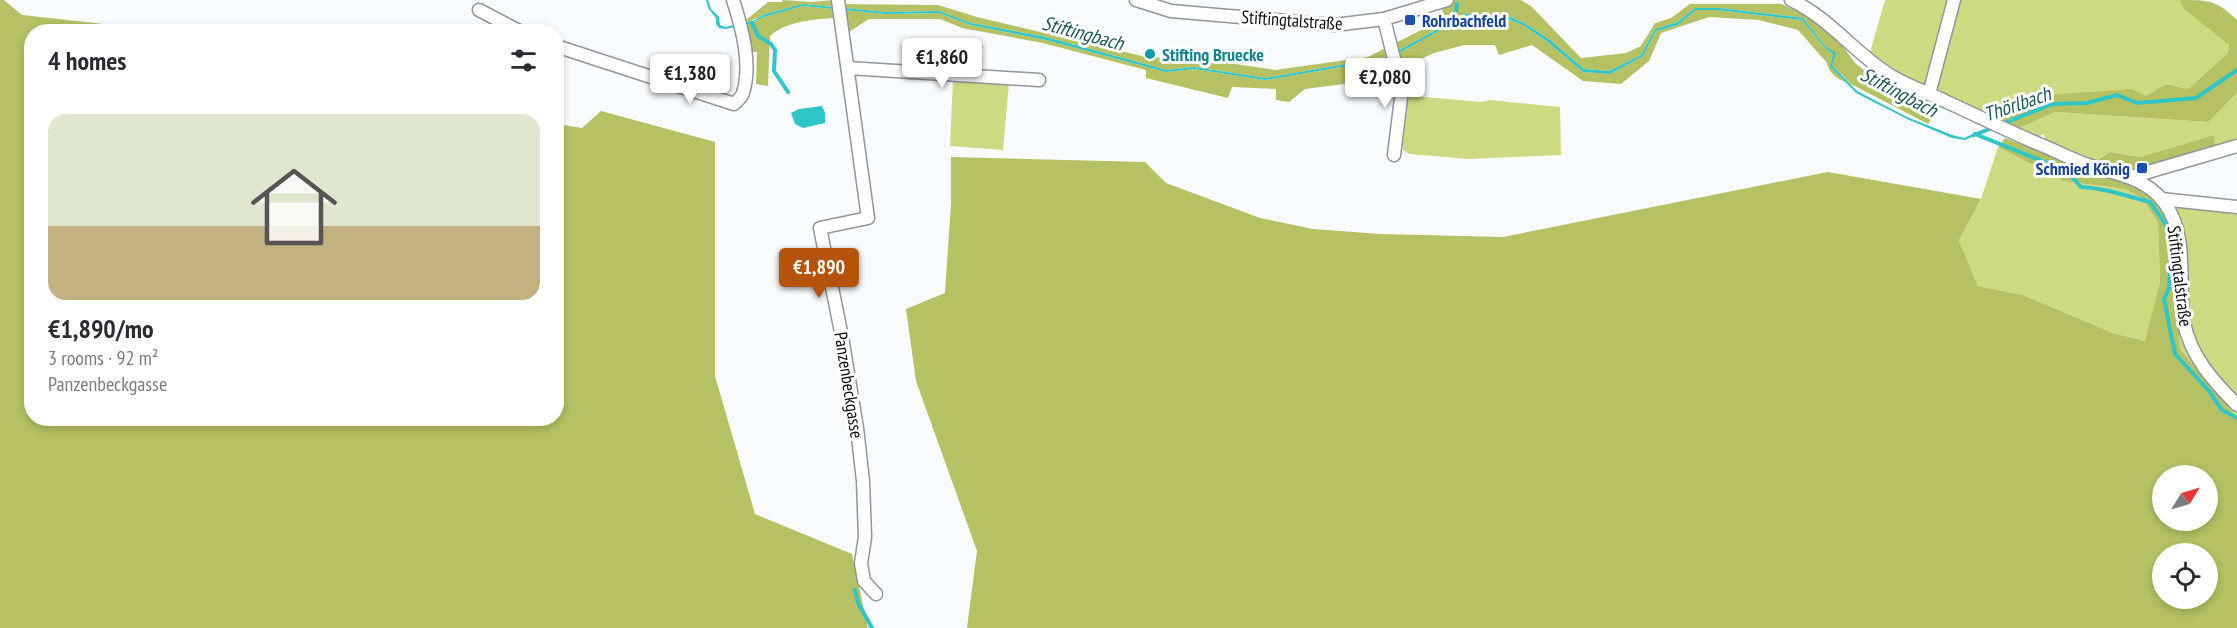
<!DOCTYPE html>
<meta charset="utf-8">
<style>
:root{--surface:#fff;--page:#f7f7f7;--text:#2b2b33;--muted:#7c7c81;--line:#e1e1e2;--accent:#b45309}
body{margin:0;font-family:"PT Sans Narrow",sans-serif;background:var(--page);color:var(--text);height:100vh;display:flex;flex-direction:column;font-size:22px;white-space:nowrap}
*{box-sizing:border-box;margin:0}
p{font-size:20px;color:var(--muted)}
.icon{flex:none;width:33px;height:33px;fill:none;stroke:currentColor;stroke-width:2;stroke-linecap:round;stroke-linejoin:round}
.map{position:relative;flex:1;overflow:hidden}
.sheet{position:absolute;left:24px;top:24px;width:540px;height:402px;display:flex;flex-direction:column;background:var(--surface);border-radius:24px;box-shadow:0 3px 9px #0003}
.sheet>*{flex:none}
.needle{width:39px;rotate:53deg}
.tools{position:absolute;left:2152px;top:465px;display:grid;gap:12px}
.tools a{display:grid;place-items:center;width:66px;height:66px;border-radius:50%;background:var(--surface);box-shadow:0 3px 9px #0003;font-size:30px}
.price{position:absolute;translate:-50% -51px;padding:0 14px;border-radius:6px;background:#fff;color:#222;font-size:20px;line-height:39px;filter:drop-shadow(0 2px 3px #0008)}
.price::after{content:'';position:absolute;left:50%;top:36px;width:18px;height:14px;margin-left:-9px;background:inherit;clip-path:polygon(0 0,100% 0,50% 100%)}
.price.on{background:var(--accent);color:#fff}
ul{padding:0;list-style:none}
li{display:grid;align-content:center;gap:12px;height:318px;padding:0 24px}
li+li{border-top:2px solid var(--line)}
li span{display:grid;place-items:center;height:186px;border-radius:18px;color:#555}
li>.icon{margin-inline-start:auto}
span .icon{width:108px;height:108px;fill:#fffc;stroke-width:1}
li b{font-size:26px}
h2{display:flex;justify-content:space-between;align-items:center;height:72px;padding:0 24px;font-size:26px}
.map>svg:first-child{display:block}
.green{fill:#ceda81}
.forest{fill:#b5c163;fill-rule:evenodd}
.water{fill:#2fc6c8}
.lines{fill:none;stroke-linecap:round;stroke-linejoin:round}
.stream{stroke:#2fc6c8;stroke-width:4}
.minor-casing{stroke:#90969b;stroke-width:15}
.minor{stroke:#fff;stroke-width:12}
.transit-dot{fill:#1a4fb4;stroke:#fff;stroke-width:2}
.culture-dot{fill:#0f9aa8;stroke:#fff;stroke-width:2}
.labels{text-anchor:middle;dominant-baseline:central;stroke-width:6;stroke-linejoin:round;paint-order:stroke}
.street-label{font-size:18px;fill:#0a0c0e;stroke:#fff}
.transit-label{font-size:18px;font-weight:bold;fill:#164399;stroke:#fff;text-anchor:start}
.culture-label{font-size:18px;font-weight:bold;fill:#0d838f;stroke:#fff;text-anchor:start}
.water-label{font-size:20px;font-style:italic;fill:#1e5959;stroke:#fff}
</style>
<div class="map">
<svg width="2237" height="628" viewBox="0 0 2237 628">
<rect width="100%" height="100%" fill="#f8fcff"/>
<g class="green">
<path d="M 1885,0 L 2180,0 L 2185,9 L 2229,45 L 2228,53 L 2188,89 L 2166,84 L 2146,96 L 2047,95 L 1993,116 L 1904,76 L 1870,52 Z"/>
<path d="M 953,79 L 1009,83 L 1003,150 L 950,146 Z"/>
<path d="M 2237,93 L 2237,140 L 2215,147 L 2214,135 L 2140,157 L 2110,152 L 2093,162 L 2049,145 L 2043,134 L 2037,138 L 2020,128 L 2055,112 L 2207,122 Z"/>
<path d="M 1413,96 L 1481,102 L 1489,100 L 1560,107 L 1561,155 L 1468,159 L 1409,154 L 1403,150 L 1402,130 L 1406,98 Z"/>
<path d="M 1998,147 L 2063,181 L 2125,189 L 2143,199 L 2158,223 L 2160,282 L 2146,341 L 2113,333 L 2023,295 L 1978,286 L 1959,240 L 1981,199 Z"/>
<path d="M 2169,193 L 2217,200 L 2237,200 L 2237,418 L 2180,349 L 2174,245 L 2165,214 Z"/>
</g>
<g class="forest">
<path d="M 0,0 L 4,0 L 22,15 L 167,31 L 32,32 L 32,418 L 556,418 L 557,124 L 582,128 L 601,111 L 715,142 L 715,376 L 755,514 L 852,554 L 868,628 L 0,628 Z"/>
<path d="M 783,0 L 813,2 L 834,0 L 835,4 L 938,5 L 977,17 L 1146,57 L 1209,60 L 1275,70 L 1368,57 L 1433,24 L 1442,13 L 1444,0 L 1521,0 L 1531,6 L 1581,58 L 1626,53 L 1641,46 L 1655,23 L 1671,18 L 1690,4 L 1781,4 L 1806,15 L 1838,40 L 1856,64 L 1870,75 L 1936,112 L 1928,124 L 1851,84 L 1832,65 L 1835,53 L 1826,47 L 1803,18 L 1719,8 L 1695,8 L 1678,22 L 1655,29 L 1641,55 L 1609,71 L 1584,69 L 1550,40 L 1524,23 L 1508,16 L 1474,17 L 1467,13 L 1387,57 L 1265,78 L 1194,67 L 1167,70 L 1046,37 L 971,23 L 939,11 L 885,12 L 803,4 L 763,15 L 747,23 L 746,20 L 768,2 L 782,2 Z"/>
<path d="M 2180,0 C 2209,0 2216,0 2237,20 L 2237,93 L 2208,122 L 2055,112 L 2020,128 L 1993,116 L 2047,95 L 2132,89 L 2146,96 L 2166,84 L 2188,89 L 2228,53 L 2229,45 L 2184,9 Z"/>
<path d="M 803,6 L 886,14 L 939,13 L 971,25 L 1046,40 L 1166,72 L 1194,69 L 1265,80 L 1388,59 L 1466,16 L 1473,19 L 1508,19 L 1523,25 L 1548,42 L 1583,72 L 1610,74 L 1643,56 L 1656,31 L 1678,25 L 1696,10 L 1717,10 L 1802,20 L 1825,48 L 1833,54 L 1830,66 L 1846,82 C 1837,79 1829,73 1827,63 L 1798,30 L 1759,20 L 1709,17 L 1661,33 L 1649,61 L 1621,84 L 1583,81 L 1532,45 L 1499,55 L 1495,45 L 1464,45 L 1434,53 L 1375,80 L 1305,89 L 1289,102 L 1276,100 L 1276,89 L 1232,87 L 1228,98 L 1146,78 L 1146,70 L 1043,43 L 962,28 L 940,19 L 869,19 L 849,32 L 846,17 C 823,19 788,19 770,36 L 768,86 L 756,84 L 757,52 L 752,52 L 747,25 L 764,17 Z"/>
<path d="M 2214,135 L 2215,147 L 2128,172 L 2150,193 L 2165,214 L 2174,245 L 2180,349 L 2237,418 L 2237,628 L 967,628 L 977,551 L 916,381 L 906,309 L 945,293 L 951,204 L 951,157 L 1145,162 L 1166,183 L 1260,218 L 1313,229 L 1380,234 L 1503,237 L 1828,172 L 1981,199 L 1959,240 L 1978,286 L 2023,295 L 2113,333 L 2145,341 L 2160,282 L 2158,223 L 2143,199 L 2125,189 L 2063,181 L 1998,147 L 2005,138 L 2083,169 L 2110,152 L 2140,157 ZM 2163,476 L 2208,476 L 2208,520 L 2163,520 ZM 2163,554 L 2208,554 L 2208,598 L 2163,598 Z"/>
</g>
<g class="water">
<path d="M 706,0 L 708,0 L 711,9 L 719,17 L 720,25 L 725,27 L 753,21 L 763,15 L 803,4 L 885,12 L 939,11 L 971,23 L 1046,37 L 1167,70 L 1194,67 L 1265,78 L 1387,57 L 1467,13 L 1474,17 L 1508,16 L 1524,23 L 1550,40 L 1584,69 L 1609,71 L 1641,55 L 1655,29 L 1678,22 L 1695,8 L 1719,8 L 1803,18 L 1826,47 L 1836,53 L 1832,65 L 1857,91 L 1907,117 L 1952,135 L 1964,138 L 1975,133 L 1977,135 L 1965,140 L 1952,138 L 1907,119 L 1856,93 L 1830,66 L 1833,54 L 1825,48 L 1802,20 L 1717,10 L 1696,10 L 1678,25 L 1656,31 L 1643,56 L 1610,74 L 1583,72 L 1548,42 L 1523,25 L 1508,19 L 1473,19 L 1466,16 L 1388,59 L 1265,80 L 1194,69 L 1166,72 L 1046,40 L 971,25 L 939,13 L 886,14 L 803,6 L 764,17 L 747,25 L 725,29 L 719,28 L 716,24 L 716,18 L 708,8 Z"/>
<path d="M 822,106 L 825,113 L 825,123 L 803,128 L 795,124 L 791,113 L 799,109 Z"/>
</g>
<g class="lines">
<g class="stream">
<path d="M 1455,20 L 1457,4"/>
<path d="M 752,23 L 758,36 L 771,44 L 775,50 L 774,71 L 788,92"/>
<path d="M 2002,124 L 2052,104 L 2087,103 L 2117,95 L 2137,103 L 2196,98 L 2237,70"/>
<path d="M 1975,134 L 2067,171 L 2081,187 C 2105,188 2126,196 2150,202 L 2165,223 L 2172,247 L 2169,288 L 2164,299 L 2175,354 L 2209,391 L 2222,410 L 2237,418"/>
<path d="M 1974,135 L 1995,127"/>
<path d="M 855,590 L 858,603 L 872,628"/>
</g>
<g class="minor-casing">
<g id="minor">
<path d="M 838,0 L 868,218 L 820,228 L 842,337 L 857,428 L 863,481 L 865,537 L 861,563 L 864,581 L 876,594"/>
<path d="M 1136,0 L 1171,11 L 1334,25 L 1384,19 L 1447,0"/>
<path d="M 1791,0 C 1830,18 1856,55 1893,77 C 1910,87 1929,93 1947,102 C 1980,117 2012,133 2046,147 C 2060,153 2074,160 2088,165 C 2116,174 2145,177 2164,202 C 2190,237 2177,283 2184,322 C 2190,356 2214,382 2237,405"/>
<path d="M 479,10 L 521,32"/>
<path d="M 1384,19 L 1402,90 L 1394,155"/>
<path d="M 556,46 L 734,104 C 737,101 742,97 743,93 C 752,64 742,28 733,0"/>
<path d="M 848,68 L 1039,80"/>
<path d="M 1929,94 L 1954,0"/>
<path d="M 2131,177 L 2237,146"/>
<path d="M 2161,199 L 2237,207"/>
</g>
</g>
<use href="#minor" class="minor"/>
</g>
<g class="transit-dot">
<rect x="1404" y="14" width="12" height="12" rx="3"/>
<rect x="2136" y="162" width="12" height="12" rx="3"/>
</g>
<circle class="culture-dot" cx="1150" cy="54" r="6"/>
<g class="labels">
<g class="street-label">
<text transform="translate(1292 20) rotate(4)">Stiftingtalstraße</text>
<text transform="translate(2180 276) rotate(83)">Stiftingtalstraße</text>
<text transform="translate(849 385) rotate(81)">Panzenbeckgasse</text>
</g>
<g class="transit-label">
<text x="1422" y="20">Rohrbachfeld</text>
<text x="2130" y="168" text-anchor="end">Schmied König</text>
</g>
<g class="culture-label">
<text x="1162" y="54">Stifting Bruecke</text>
</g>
<g class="water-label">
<text transform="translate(1083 33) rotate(15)">Stiftingbach</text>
<text transform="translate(1899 92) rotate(28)">Stiftingbach</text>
<text transform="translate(2017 104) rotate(-19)">Thörlbach</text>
</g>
</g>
</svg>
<div class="tools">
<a><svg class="needle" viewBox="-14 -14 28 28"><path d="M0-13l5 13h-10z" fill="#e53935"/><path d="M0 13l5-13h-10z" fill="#7c7c81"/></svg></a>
<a><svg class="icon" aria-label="locate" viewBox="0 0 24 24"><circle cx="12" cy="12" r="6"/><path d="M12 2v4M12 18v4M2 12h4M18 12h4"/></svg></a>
</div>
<b class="price" style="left:942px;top:89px">€1,860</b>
<b class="price" style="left:690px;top:105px">€1,380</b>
<b class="price" style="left:1385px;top:109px">€2,080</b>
<b class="price on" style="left:819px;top:299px">€1,890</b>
<section class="sheet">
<h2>4 homes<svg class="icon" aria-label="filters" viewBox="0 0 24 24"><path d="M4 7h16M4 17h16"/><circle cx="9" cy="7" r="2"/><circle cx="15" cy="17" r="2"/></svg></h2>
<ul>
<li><span style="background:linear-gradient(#dfe7d0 60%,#c2b280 0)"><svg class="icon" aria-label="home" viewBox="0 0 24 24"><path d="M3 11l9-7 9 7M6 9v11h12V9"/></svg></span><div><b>€1,890/mo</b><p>3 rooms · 92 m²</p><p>Panzenbeckgasse</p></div></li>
</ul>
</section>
</div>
